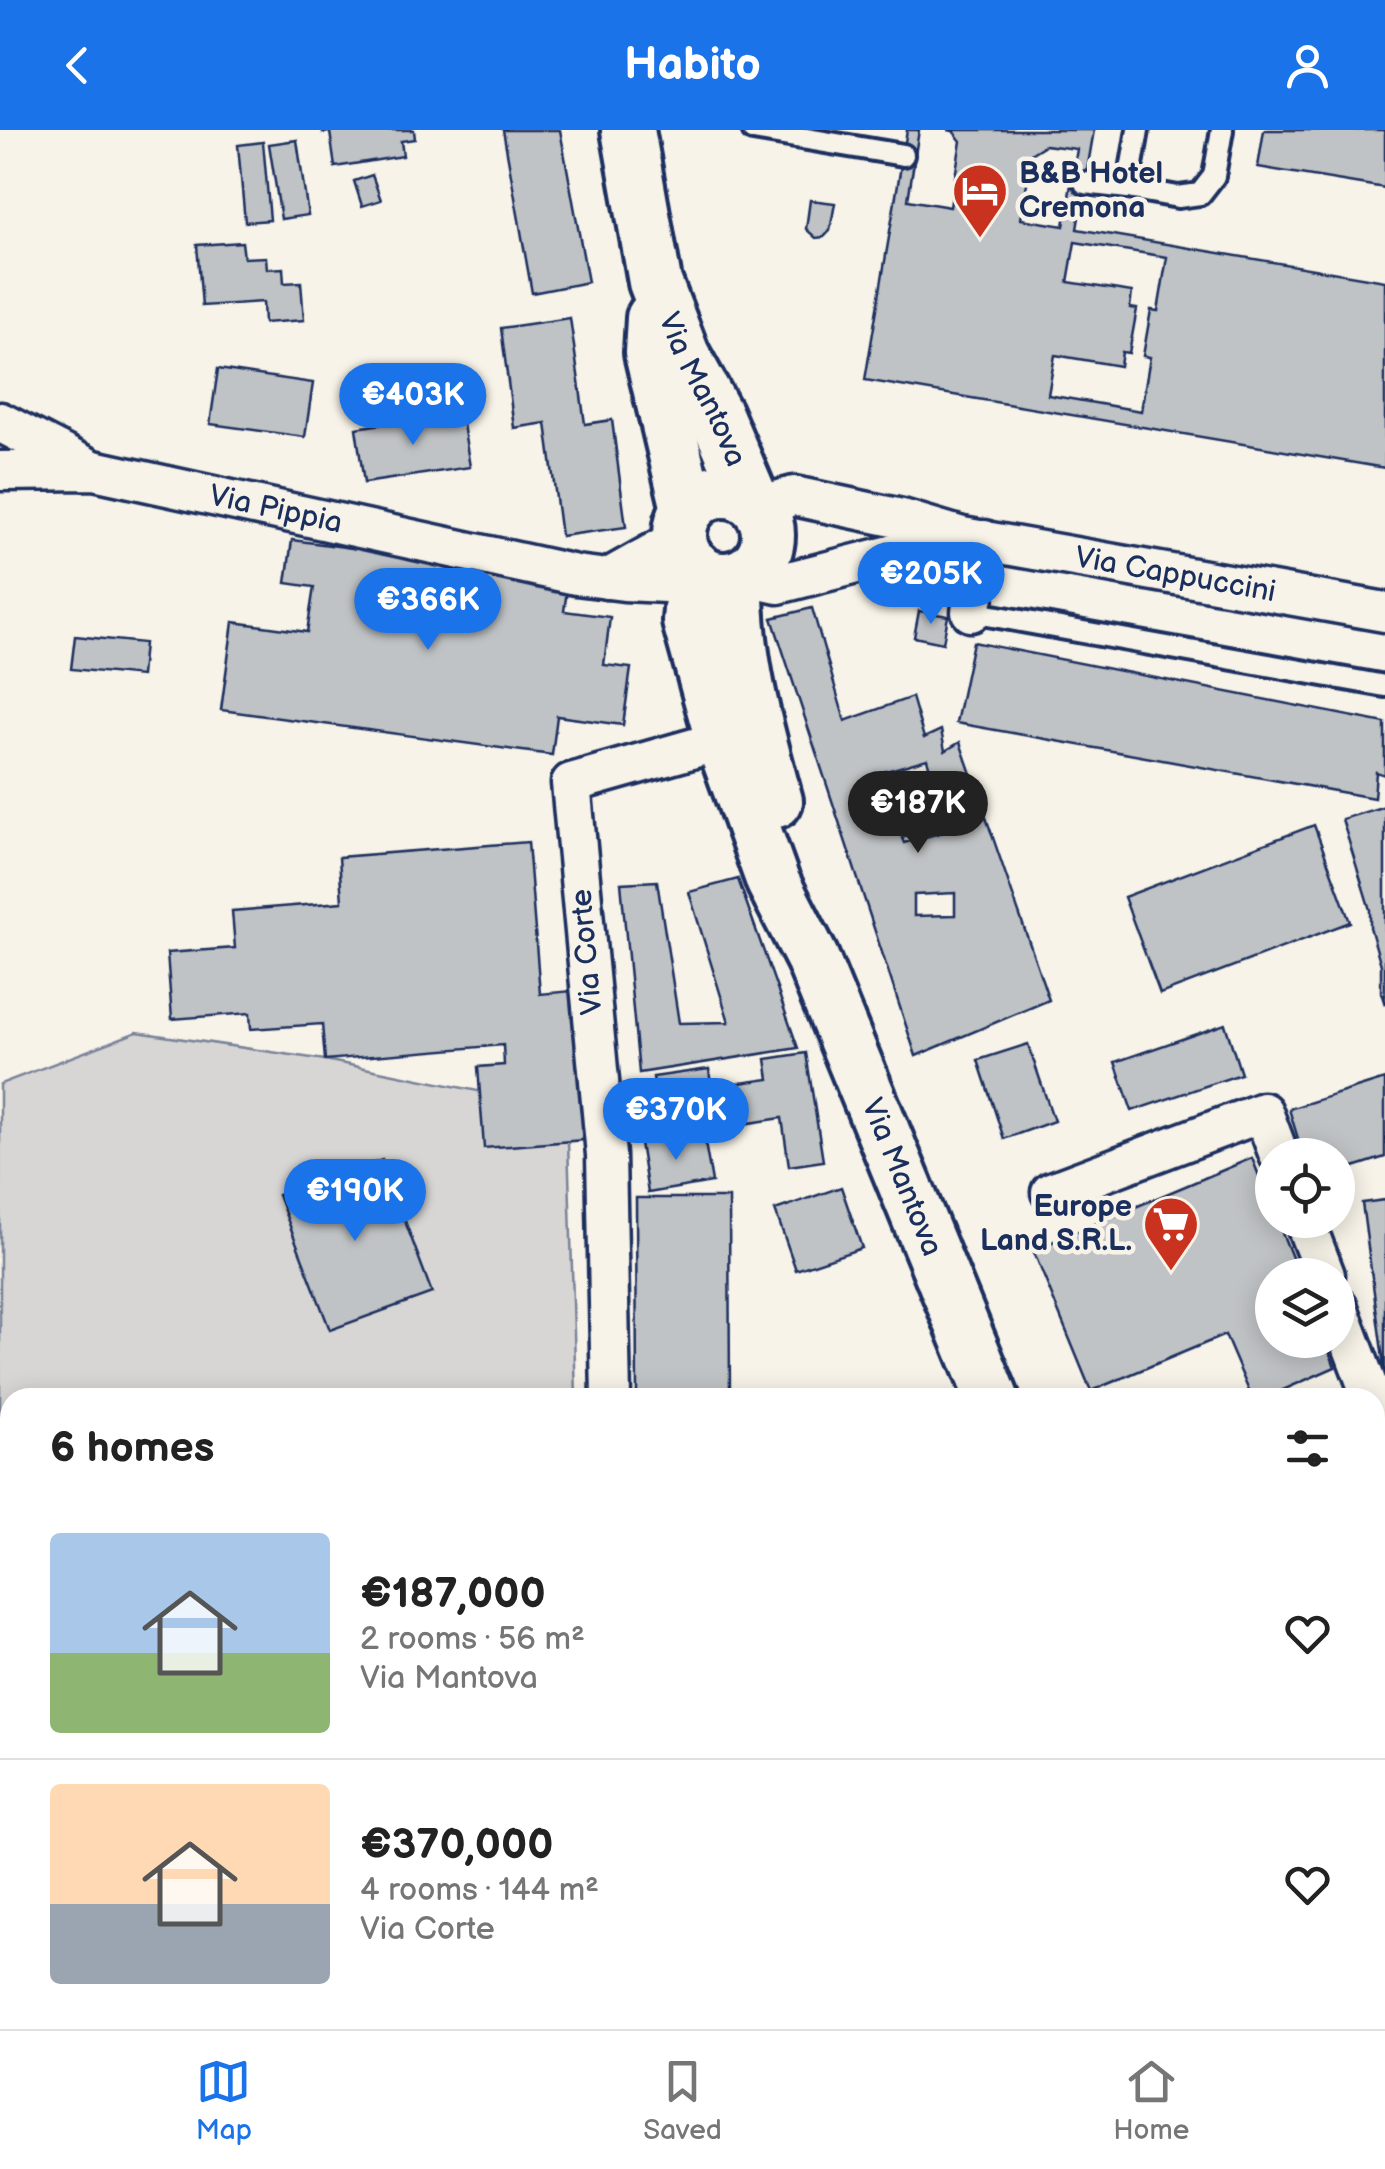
<!DOCTYPE html>
<meta charset="utf-8">
<style>
:root{--surface:#fff;--page:#f2f2f2;--text:#222;--muted:#767676;--line:#e0e0e0;--accent:#1a73e8}
body{margin:0;font-family:"Balsamiq Sans",sans-serif;background:var(--page);color:var(--text);height:100vh;display:flex;flex-direction:column;font-size:38px;white-space:nowrap}
*{box-sizing:border-box;margin:0}
p{font-size:32px;color:var(--muted)}
.icon{flex:none;width:55px;height:55px;fill:none;stroke:currentColor;stroke-width:2;stroke-linecap:round;stroke-linejoin:round}
.map{position:relative;flex:1;overflow:hidden}
.details{position:absolute;left:0px;top:1258px;width:1385px;height:642px;display:flex;flex-direction:column;background:var(--surface);border-radius:30px 30px 0 0;box-shadow:0 5px 25px #0003}
.details>*{flex:none}
.tools{position:absolute;left:1255px;top:1008px;display:grid;gap:20px}
.tools a{display:grid;place-items:center;width:100px;height:100px;border-radius:50%;background:var(--surface);box-shadow:0 5px 25px #0003;font-size:50px}
.price{position:absolute;translate:-50% -85px;padding:0 22px;border-radius:35px;background:var(--accent);color:#fff;font-size:32px;line-height:65px;filter:drop-shadow(0 2px 5px #0008)}
.price::after{content:'';position:absolute;left:50%;top:60px;width:30px;height:22px;margin-left:-15px;background:inherit;clip-path:polygon(0 0,100% 0,50% 100%)}
.price.active{background:#222;color:#fff}
ul{padding:0;list-style:none}
li{display:flex;align-items:center;gap:30px;height:250px;padding:0 50px}
li+li{border-top:2px solid var(--line)}
li span{display:grid;place-items:center;flex:none;width:280px;height:200px;border-radius:10px;color:#555}
li>.icon{margin-inline-start:auto}
span .icon{width:120px;height:120px;fill:#fffc;stroke-width:1}
li b{font-size:42px}
h2{display:flex;justify-content:space-between;align-items:center;height:120px;padding:0 50px;font-size:42px}
header{display:flex;justify-content:space-between;align-items:center;height:130px;padding:0 50px;background:var(--accent);color:#fff;font-size:45px;font-weight:600}
.tabs{display:flex;justify-content:space-around;align-items:center;height:140px;border-top:2px solid var(--line);background:var(--surface);font-size:28px;color:var(--muted)}
.tabs a{display:grid;justify-items:center;gap:5px}
.tabs .active{color:var(--accent)}
.map>svg:first-child{display:block}
.green{fill:#d7d6d4;stroke:#798299;stroke-width:2.5}
.building{fill:#c0c3c5;stroke:#1b2f5e;stroke-width:2.5;fill-rule:evenodd}
.lines{fill:none;stroke-linecap:round;stroke-linejoin:round}
.lane-casing{stroke:#1b2f5e;stroke-width:28}
.street-casing{stroke:#1b2f5e;stroke-width:45}
.secondary-casing{stroke:#1b2f5e;stroke-width:60}
.lane{stroke:#f7f3e8;stroke-width:20}
.street{stroke:#f7f3e8;stroke-width:38}
.secondary{stroke:#f7f3e8;stroke-width:52}
.labels{text-anchor:middle;dominant-baseline:central;stroke-width:9;stroke-linejoin:round;paint-order:stroke}
.poi-label{font-size:30px;font-weight:bold;fill:#1b2f5e;stroke:#f7f3e8;text-anchor:start}
.street-label{font-size:30px;fill:#1b2f5e;stroke:#f7f3e8}
</style>
<header><svg class="icon" aria-label="back" viewBox="0 0 24 24"><path d="M15 5l-7 7 7 7"/></svg>Habito<svg class="icon" aria-label="person" viewBox="0 0 24 24"><circle cx="12" cy="8" r="4"/><path d="M4 21q1-7 8-7t8 7"/></svg></header>
<div class="map">
<svg width="1385" height="1899" viewBox="0 0 1385 1899">
<rect width="100%" height="100%" fill="#f7f3e8"/>
<filter id="ink" filterUnits="userSpaceOnUse"><feTurbulence type="fractalNoise" baseFrequency=".01" numOctaves="2"/><feDisplacementMap in="SourceGraphic" scale="20" xChannelSelector="R" yChannelSelector="G"/><feConvolveMatrix kernelMatrix="1 2 1 2 8 2 1 2 1" color-interpolation-filters="sRGB"/></filter>
<g filter="url(#ink)">
<path class="green" d="M 137,902 L 325,930 L 567,979 L 576,1267 L 10,1268 L 10,1890 L 595,1890 L 595,1899 L 0,1899 L 0,954 Z"/>
<g class="building">
<path d="M 323,0 L 414,0 L 415,9 L 401,11 L 403,26 L 335,37 L 330,2 L 323,3 Z"/>
<path d="M 503,0 L 560,0 L 588,152 L 532,163 Z"/>
<path d="M 907,0 L 919,0 L 908,70 L 950,77 L 961,11 L 953,1 L 948,0 L 1094,0 L 1077,99 L 1385,151 L 1385,338 L 865,250 ZM 1045,15 L 1077,19 L 1064,96 L 1021,89 L 1032,23 ZM 1075,112 L 1167,127 L 1158,181 L 1151,180 L 1143,226 L 1150,227 L 1141,281 L 1048,265 L 1055,225 L 1120,236 L 1122,222 L 1129,223 L 1137,179 L 1130,178 L 1132,162 L 1068,152 Z"/>
<path d="M 1264,0 L 1385,0 L 1385,58 L 1258,37 Z"/>
<path d="M 297,10 L 308,85 L 281,89 L 269,14 Z"/>
<path d="M 263,12 L 270,90 L 245,92 L 238,15 Z"/>
<path d="M 372,45 L 381,70 L 362,76 L 354,51 Z"/>
<path d="M 810,70 L 835,73 L 830,101 L 824,107 L 816,108 L 806,99 Z"/>
<path d="M 242,112 L 244,128 L 266,127 L 267,139 L 283,138 L 284,153 L 301,152 L 304,190 L 264,193 L 263,172 L 202,176 L 197,115 Z"/>
<path d="M 570,188 L 585,294 L 612,290 L 626,397 L 561,406 L 546,293 L 514,298 L 501,198 Z"/>
<path d="M 218,239 L 313,253 L 305,307 L 210,294 Z"/>
<path d="M 461,282 L 470,337 L 364,353 L 356,298 Z"/>
<path d="M 292,410 L 569,447 L 564,481 L 610,487 L 604,535 L 631,538 L 623,595 L 557,586 L 552,625 L 221,580 L 233,492 L 307,502 L 314,457 L 286,453 Z"/>
<path d="M 812,478 L 845,591 L 912,567 L 924,608 L 941,600 L 945,621 L 960,612 L 1049,870 L 916,926 L 772,488 ZM 927,629 L 947,701 L 904,713 L 902,708 L 918,703 L 905,657 L 875,666 L 869,646 ZM 955,763 L 955,785 L 914,786 L 914,765 Z"/>
<path d="M 919,481 L 948,486 L 943,513 L 914,507 Z"/>
<path d="M 75,506 L 144,513 L 141,546 L 71,539 Z"/>
<path d="M 973,512 L 1385,593 L 1385,645 L 1376,642 L 1374,668 L 956,593 Z"/>
<path d="M 1385,676 L 1385,875 L 1381,862 L 1381,835 L 1370,797 L 1370,780 L 1342,689 Z"/>
<path d="M 1314,695 L 1350,792 L 1160,864 L 1124,767 Z"/>
<path d="M 528,712 L 540,864 L 572,861 L 584,1010 L 484,1018 L 478,937 L 504,935 L 503,915 L 325,930 L 322,894 L 251,899 L 250,883 L 172,889 L 167,823 L 235,818 L 232,781 L 342,772 L 339,727 Z"/>
<path d="M 738,749 L 798,918 L 639,943 L 621,753 L 657,751 L 679,893 L 729,892 L 689,762 Z"/>
<path d="M 1225,894 L 1241,944 L 1132,981 L 1115,932 Z"/>
<path d="M 1028,914 L 1054,991 L 1004,1009 L 978,930 Z"/>
<path d="M 806,923 L 823,1031 L 789,1036 L 782,988 L 724,997 L 718,956 L 769,949 L 766,929 Z"/>
<path d="M 709,939 L 716,995 L 661,1002 L 653,947 Z"/>
<path d="M 1385,949 L 1385,1027 L 1338,1042 L 1338,1025 L 1303,1025 L 1289,979 Z"/>
<path d="M 703,1002 L 712,1052 L 648,1063 L 640,1013 Z"/>
<path d="M 1252,1028 L 1272,1079 L 1272,1090 L 1277,1090 L 1299,1145 L 1272,1145 L 1272,1210 L 1325,1210 L 1335,1237 L 1265,1268 L 1252,1268 L 1225,1205 L 1091,1261 L 1033,1120 Z"/>
<path d="M 382,1030 L 432,1163 L 330,1200 L 278,1065 Z"/>
<path d="M 841,1057 L 862,1118 L 796,1140 L 775,1080 Z"/>
<path d="M 636,1068 L 729,1068 L 730,1268 L 637,1268 Z"/>
<path d="M 1385,1070 L 1385,1244 L 1362,1073 Z"/>
<path d="M 1385,1611 L 1385,1736 L 1375,1735 L 1375,1612 Z"/>
<path d="M 10,1618 L 10,1649 L 6,1651 L 0,1638 L 0,1622 Z"/>
<path d="M 649,1890 L 696,1890 L 695,1899 L 649,1898 Z"/>
<rect x="714" y="1890" width="135" height="9"/>
<path d="M 900,1890 L 1041,1890 L 1043,1899 L 902,1899 Z"/>
</g>
<g class="lines">
<g class="lane-casing">
<g id="lane">
<path d="M 753,0 L 903,25"/>
<path d="M 1138,0 L 1128,58 L 1178,67 L 1200,64 L 1214,46 L 1222,0"/>
<path d="M 1085,53 L 1128,58"/>
<path d="M 971,482 L 1385,556"/>
</g>
</g>
<g class="street-casing">
<g id="street">
<path d="M 0,292 L 87,337"/>
<path id="s1" d="M 0,341 L 94,340 L 576,445 L 624,451 L 666,453 L 688,431"/>
<path id="s2" d="M 757,376 L 794,366 L 902,389 L 962,407 L 1385,482"/>
<path d="M 742,446 L 778,454 L 962,407"/>
<path d="M 607,449 L 680,408"/>
<path d="M 971,482 L 984,410"/>
<path d="M 1051,1062 L 1263,982 L 1279,1025"/>
<path d="M 1304,1090 L 1325,1145"/>
<path d="M 1338,1178 L 1372,1268"/>
<path d="M 611,1268 L 606,1025 L 571,653 L 705,615 L 744,601"/>
<path d="M 1375,1277 L 1385,1303"/>
<path d="M 1375,1342 L 1385,1365"/>
<path d="M 1375,1828 L 1385,1828"/>
<path d="M 625,1890 L 625,1899"/>
<path d="M 1329,1890 L 1333,1899"/>
</g>
</g>
<g class="secondary-casing">
<g id="secondary">
<path id="s3" d="M 628,0 L 655,152 L 683,225 L 716,285 L 752,370"/>
<path d="M 653,188 L 651,223 L 688,379"/>
<circle cx="724" cy="405" r="44"/>
<path id="s4" d="M 694,436 L 689,491 L 722,610 L 773,752 L 812,828 L 992,1268"/>
<path d="M 737,447 C 735,522 756,599 776,671"/>
<path d="M 1249,1890 L 1253,1899"/>
</g>
</g>
<use href="#lane" class="lane"/>
<use href="#street" class="street"/>
<use href="#secondary" class="secondary"/>
</g>
</g>
<defs>
<g id="hotel-pin" transform="scale(2.875)"><path d="M0 17L-7.5 6A9.5 9.5 0 1 1 7.5 6Z" fill="#c8321e" stroke="#f7f3e8"/><path d="M-6-4.5h1.5V1H6V5H4.5V3h-9V5H-6ZM-4 0a1.8 1.8 0 1 1 3.6 0ZM.5 0V-2.5h3Q6-2.5 6 0Z" fill="#fff"/></g>
<g id="supermarket-pin" transform="scale(2.875)"><path d="M0 17L-7.5 6A9.5 9.5 0 1 1 7.5 6Z" fill="#c8321e" stroke="#f7f3e8"/><path d="M-6-5.5h2.5l.6 2H6L4.5 2H-2.5L-4.4-4H-6ZM-1.5 3.2a1.3 1.3 0 1 0 .1 0ZM3 3.2a1.3 1.3 0 1 0 .1 0Z" fill="#fff"/></g>
</defs>
<g fill-rule="evenodd">
<use href="#hotel-pin" x="980" y="61"/>
<use href="#supermarket-pin" x="1171" y="1094"/>
</g>
<g class="labels">
<g class="poi-label">
<text x="1019" y="44">B&amp;B Hotel<tspan x="1019" dy="34">Cremona</tspan></text>
<text x="1132" y="1077" text-anchor="end">Europe<tspan x="1132" dy="34">Land S.R.L.</tspan></text>
</g>
<g class="street-label">
<text stroke="none"><textPath href="#s3" startOffset="272">Via Mantova</textPath></text>
<text stroke="none"><textPath href="#s1" startOffset="280">Via Pippia</textPath></text>
<text stroke="none"><textPath href="#s2" startOffset="428">Via Cappuccini</textPath></text>
<text transform="translate(587 822) rotate(-95)">Via Corte</text>
<text stroke="none"><textPath href="#s4" startOffset="652">Via Mantova</textPath></text>
</g>
</g>
</svg>
<div class="tools">
<a><svg class="icon" aria-label="locate" viewBox="0 0 24 24"><circle cx="12" cy="12" r="6"/><path d="M12 2v4M12 18v4M2 12h4M18 12h4"/></svg></a>
<a><svg class="icon" aria-label="layers" viewBox="0 0 24 24"><path d="M12 4l9 5-9 5-9-5zM3 14l9 5 9-5"/></svg></a>
</div>
<b class="price" style="left:413px;top:318px">€403K</b>
<b class="price" style="left:931px;top:497px">€205K</b>
<b class="price" style="left:428px;top:523px">€366K</b>
<b class="price active" style="left:918px;top:726px">€187K</b>
<b class="price" style="left:676px;top:1033px">€370K</b>
<b class="price" style="left:355px;top:1114px">€190K</b>
<section class="details">
<h2>6 homes<svg class="icon" aria-label="filters" viewBox="0 0 24 24"><path d="M4 7h16M4 17h16"/><circle cx="9" cy="7" r="2"/><circle cx="15" cy="17" r="2"/></svg></h2>
<ul>
<li><span style="background:linear-gradient(#a9c7e8 60%,#8fb573 0)"><svg class="icon" aria-label="home" viewBox="0 0 24 24"><path d="M3 11l9-7 9 7M6 9v11h12V9"/></svg></span><div><b>€187,000</b><p>2 rooms · 56 m²</p><p>Via Mantova</p></div><svg class="icon" aria-label="heart" viewBox="0 0 24 24"><path d="M12 20l-8-8c-3-5 5-10 8-4 3-6 11-1 8 4z"/></svg></li>
<li><span style="background:linear-gradient(#ffd9b3 60%,#9aa5b1 0)"><svg class="icon" aria-label="home" viewBox="0 0 24 24"><path d="M3 11l9-7 9 7M6 9v11h12V9"/></svg></span><div><b>€370,000</b><p>4 rooms · 144 m²</p><p>Via Corte</p></div><svg class="icon" aria-label="heart" viewBox="0 0 24 24"><path d="M12 20l-8-8c-3-5 5-10 8-4 3-6 11-1 8 4z"/></svg></li>
</ul>
</section>
</div>
<nav class="tabs">
<a class="active"><svg class="icon" aria-label="map" viewBox="0 0 24 24"><path d="M3 6l6-2 6 2 6-2v14l-6 2-6-2-6 2zM9 4v14M15 6v14"/></svg>Map</a>
<a><svg class="icon" aria-label="saved" viewBox="0 0 24 24"><path d="M7 4h10v16l-5-4-5 4z"/></svg>Saved</a>
<a><svg class="icon" aria-label="home" viewBox="0 0 24 24"><path d="M3 11l9-7 9 7M6 9v11h12V9"/></svg>Home</a>
</nav>
